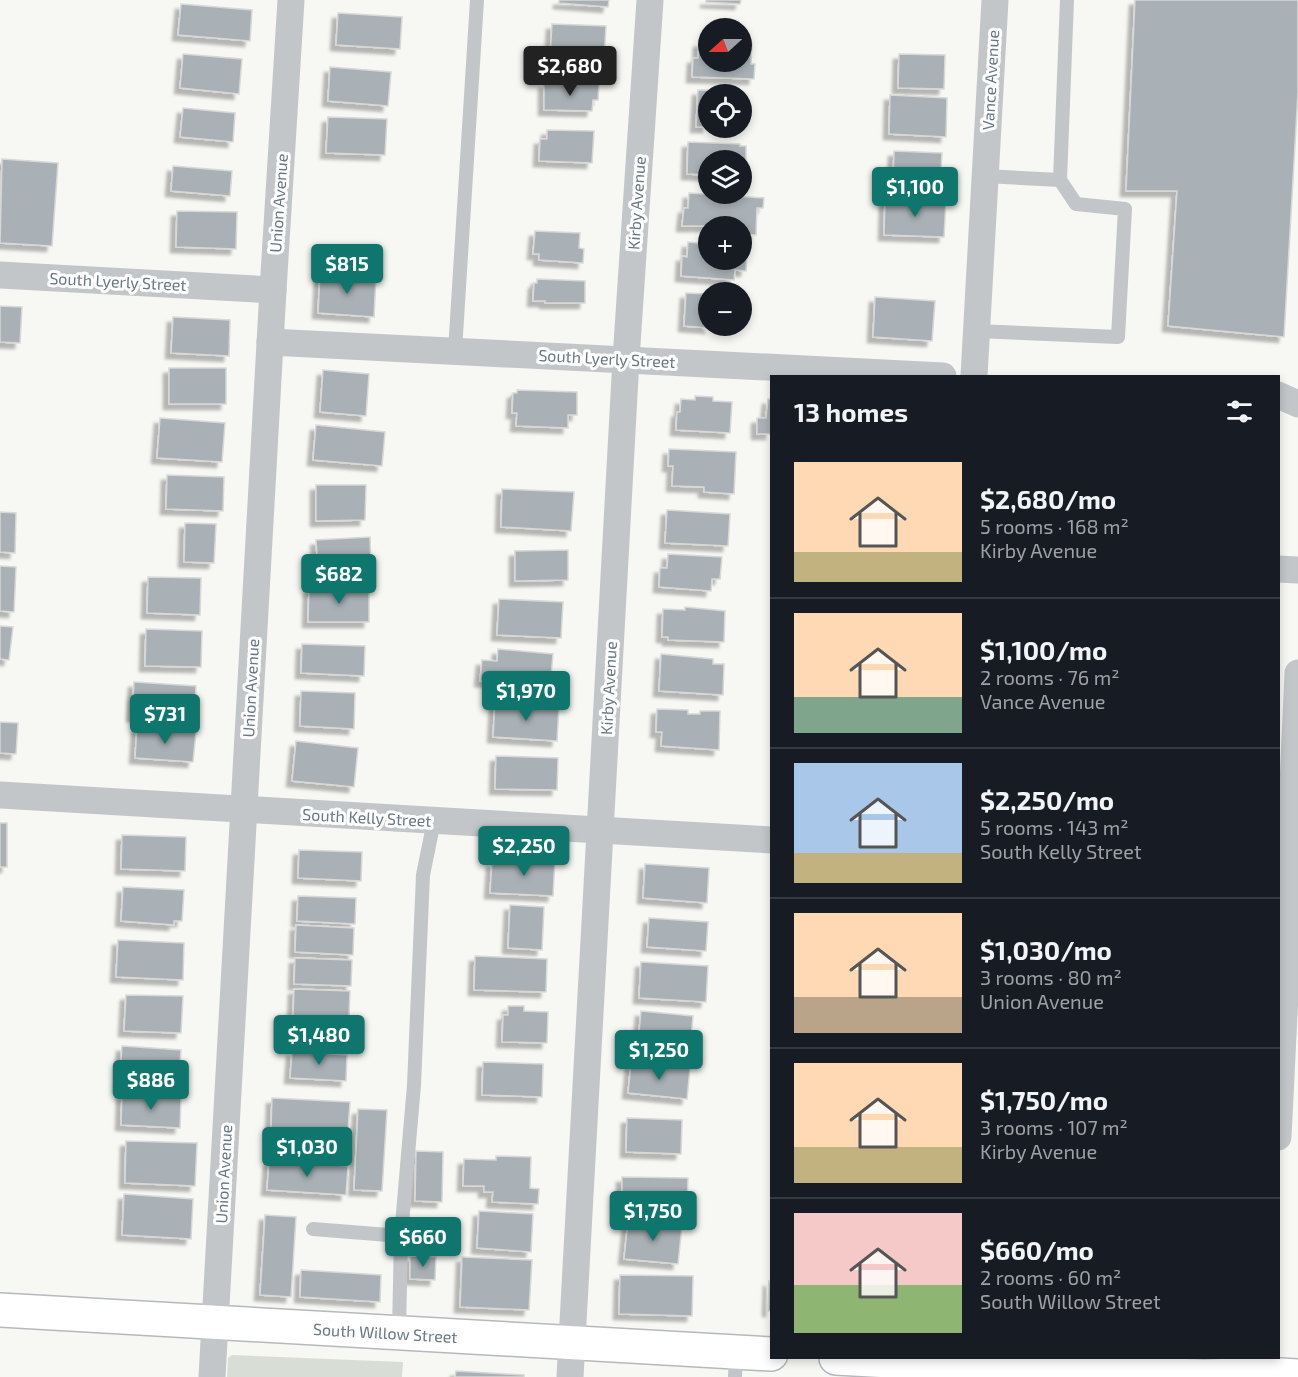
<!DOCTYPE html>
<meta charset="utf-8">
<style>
:root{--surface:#171b24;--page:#242831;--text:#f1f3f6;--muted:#9ea1a6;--line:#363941;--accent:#0f766e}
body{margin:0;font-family:"Exo 2",sans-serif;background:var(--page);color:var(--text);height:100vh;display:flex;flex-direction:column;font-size:22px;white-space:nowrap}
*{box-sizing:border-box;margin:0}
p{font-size:20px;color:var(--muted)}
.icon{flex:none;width:33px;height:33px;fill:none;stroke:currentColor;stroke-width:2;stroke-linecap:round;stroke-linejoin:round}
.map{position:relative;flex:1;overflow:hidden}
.sheet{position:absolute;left:770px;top:375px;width:510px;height:984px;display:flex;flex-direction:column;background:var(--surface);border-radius:0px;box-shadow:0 3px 9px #0003}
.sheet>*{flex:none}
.needle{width:39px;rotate:249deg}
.controls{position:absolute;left:698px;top:18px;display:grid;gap:12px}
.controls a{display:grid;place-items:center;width:54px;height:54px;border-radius:50%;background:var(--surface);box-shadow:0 3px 9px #0003;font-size:30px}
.price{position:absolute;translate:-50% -51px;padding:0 14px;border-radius:6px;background:var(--accent);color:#fff;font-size:20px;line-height:39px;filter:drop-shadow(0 2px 3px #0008)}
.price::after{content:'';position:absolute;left:50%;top:36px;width:18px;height:14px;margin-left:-9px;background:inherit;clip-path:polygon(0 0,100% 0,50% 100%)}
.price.selected{background:#222;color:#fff}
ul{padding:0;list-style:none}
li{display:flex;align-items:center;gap:18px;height:150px;padding:0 24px}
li+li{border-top:2px solid var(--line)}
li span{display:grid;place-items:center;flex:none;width:168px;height:120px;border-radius:0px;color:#555}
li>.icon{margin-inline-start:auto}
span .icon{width:72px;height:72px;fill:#fffc;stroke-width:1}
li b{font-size:26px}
h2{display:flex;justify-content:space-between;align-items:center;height:72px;padding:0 24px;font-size:26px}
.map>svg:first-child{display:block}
.green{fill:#d8ded5}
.building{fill:#a9b1b6;stroke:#d8d8d6;stroke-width:1.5;filter:url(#shadow)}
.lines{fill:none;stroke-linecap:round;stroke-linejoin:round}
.secondary-casing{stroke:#b5b9bd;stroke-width:36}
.service{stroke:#c2c6c9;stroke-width:14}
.minor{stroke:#c2c6c9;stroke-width:27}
.secondary{stroke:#fff;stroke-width:33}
.labels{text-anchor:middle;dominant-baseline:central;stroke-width:6;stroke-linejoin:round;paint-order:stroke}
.street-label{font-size:16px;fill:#677683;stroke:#fff}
</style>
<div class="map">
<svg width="1298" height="1377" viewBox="0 0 1298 1377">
<defs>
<filter id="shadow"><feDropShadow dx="-5.5" dy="5.5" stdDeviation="1.5" flood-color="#0004"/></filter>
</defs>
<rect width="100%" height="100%" fill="#f7f7f4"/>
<path class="green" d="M 232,1355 L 403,1362 L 402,1377 L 227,1377 L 228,1358 Z"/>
<g class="building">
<path d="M 559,0 L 609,0 L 608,7 L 559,3 Z"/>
<path d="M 706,0 L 741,0 L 740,4 L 706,2 Z"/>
<path d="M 1135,0 L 1298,0 L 1298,92 L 1284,337 L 1168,326 L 1177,191 L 1126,191 Z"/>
<path d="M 181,4 L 252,10 L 250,41 L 178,35 Z"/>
<path d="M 338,13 L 402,17 L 400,49 L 336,45 Z"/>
<path d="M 552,24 L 606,26 L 604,60 L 550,57 Z"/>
<path d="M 699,42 L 708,42 L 708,62 L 741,62 L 741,43 L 752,43 L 751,64 L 755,64 L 754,79 L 692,77 L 693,58 L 698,58 Z"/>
<path d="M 183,54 L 242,59 L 239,94 L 180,88 Z"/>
<path d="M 899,54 L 945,55 L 944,89 L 898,88 Z"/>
<path d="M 330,67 L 391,72 L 388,106 L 328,101 Z"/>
<path d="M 544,83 L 599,84 L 598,100 L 593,100 L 592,111 L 544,110 Z"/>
<path d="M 698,90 L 742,91 L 741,109 L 741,94 L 708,94 L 708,127 L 696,127 Z"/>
<path d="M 890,95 L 947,98 L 946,137 L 889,134 Z"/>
<path d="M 183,108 L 235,113 L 233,142 L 180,137 Z"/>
<path d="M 328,117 L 387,119 L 385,155 L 326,153 Z"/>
<path d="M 547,130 L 594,131 L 592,163 L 539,161 L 540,139 L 547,139 Z"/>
<path d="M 688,142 L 740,144 L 740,146 L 746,146 L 746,163 L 741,163 L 741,160 L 708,160 L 708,175 L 687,174 Z"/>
<path d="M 894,151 L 942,153 L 940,187 L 893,185 Z"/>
<path d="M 2,159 L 58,163 L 52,246 L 0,243 Z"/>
<path d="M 173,166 L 232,171 L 230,196 L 171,191 Z"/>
<path d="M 689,193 L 764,198 L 763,208 L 757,208 L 756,235 L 741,234 L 741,226 L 682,226 L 684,208 L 688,208 Z"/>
<path d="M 885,199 L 946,200 L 944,237 L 884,235 Z"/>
<path d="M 177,211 L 237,212 L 236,249 L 176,247 Z"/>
<path d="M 535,231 L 580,233 L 579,248 L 584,249 L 583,263 L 539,260 L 539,254 L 533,254 Z"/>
<path d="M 688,242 L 708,244 L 708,260 L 741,260 L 741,252 L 747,252 L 746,271 L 735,270 L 734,280 L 681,276 L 682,256 L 687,257 Z"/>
<path d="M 320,274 L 376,277 L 374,317 L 318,313 Z"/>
<path d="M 537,279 L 585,281 L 585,303 L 545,303 L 545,301 L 533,301 L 534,283 L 537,283 Z"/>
<path d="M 686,293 L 708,294 L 708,326 L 710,326 L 710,328 L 684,326 Z"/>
<path d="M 875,297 L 935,301 L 932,341 L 873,337 Z"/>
<path d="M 0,306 L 22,307 L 20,343 L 0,342 Z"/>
<path d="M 173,317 L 230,320 L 229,356 L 171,353 Z"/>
<rect x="169" y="368" width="57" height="36"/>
<path d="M 323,370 L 369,374 L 366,416 L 320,412 Z"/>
<path d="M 517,390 L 577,392 L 577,415 L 568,415 L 568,428 L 516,426 L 517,413 L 512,413 L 513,393 L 517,393 Z"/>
<path d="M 695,396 L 713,397 L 713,401 L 732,402 L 730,433 L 676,430 L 677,412 L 680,412 L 681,399 L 695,400 Z"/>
<path d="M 768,399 L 771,399 L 771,434 L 757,434 L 757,418 L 766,418 Z"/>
<path d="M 160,418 L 225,423 L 222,462 L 157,458 Z"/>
<path d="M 316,425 L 385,432 L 382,466 L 313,460 Z"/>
<path d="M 669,449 L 736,452 L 734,494 L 704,492 L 704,487 L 672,486 L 673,466 L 668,466 Z"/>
<path d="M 167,475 L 224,477 L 223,511 L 166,509 Z"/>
<path d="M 316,485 L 366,485 L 365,520 L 316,521 Z"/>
<path d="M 502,489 L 574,492 L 571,531 L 501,527 Z"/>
<path d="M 667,510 L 730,514 L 728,546 L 665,543 Z"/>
<path d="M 0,512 L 16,513 L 15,553 L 0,552 Z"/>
<path d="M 185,523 L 216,524 L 214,563 L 184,562 Z"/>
<path d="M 370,537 L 371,570 L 318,572 L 316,540 Z"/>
<path d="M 568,550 L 568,580 L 515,581 L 515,551 Z"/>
<path d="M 668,554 L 722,557 L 720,579 L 712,579 L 711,591 L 659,587 L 660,568 L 667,568 Z"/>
<path d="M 0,566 L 16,567 L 14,612 L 0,611 Z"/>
<path d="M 148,577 L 201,578 L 200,615 L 147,613 Z"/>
<path d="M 309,588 L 369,589 L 369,622 L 308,622 Z"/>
<path d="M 499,599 L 563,602 L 561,638 L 497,635 Z"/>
<path d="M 685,607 L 725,611 L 724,642 L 668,640 L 668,637 L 662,637 L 663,609 L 685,610 Z"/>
<path d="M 0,626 L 13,627 L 9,660 L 0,659 Z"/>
<path d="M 146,629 L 202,631 L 201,667 L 145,666 Z"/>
<path d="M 302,644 L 365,646 L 364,676 L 301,673 Z"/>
<path d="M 498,649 L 553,654 L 550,688 L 480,681 L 482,660 L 497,661 Z"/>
<path d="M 661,654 L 713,659 L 713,664 L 724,664 L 723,695 L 659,691 Z"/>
<path d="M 134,682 L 196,686 L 194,719 L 132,716 Z"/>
<path d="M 301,691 L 355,693 L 354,729 L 300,726 Z"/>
<path d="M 495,702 L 559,706 L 557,741 L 493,737 Z"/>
<path d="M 657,709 L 688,710 L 688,714 L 700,714 L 700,711 L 720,711 L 719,750 L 661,746 L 662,732 L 656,732 Z"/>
<path d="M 0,722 L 18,723 L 16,754 L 0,753 Z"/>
<path d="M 137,727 L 196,732 L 193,762 L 135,758 Z"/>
<path d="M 296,741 L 358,748 L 354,787 L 292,781 Z"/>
<path d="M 496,756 L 558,758 L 557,790 L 495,789 Z"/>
<rect x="0" y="823" width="7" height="44"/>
<path d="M 122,835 L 186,837 L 185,871 L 121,869 Z"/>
<path d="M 299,850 L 362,852 L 361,881 L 298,878 Z"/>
<path d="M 516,856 L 555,858 L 553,896 L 490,893 L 492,862 L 516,863 Z"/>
<path d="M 645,864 L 709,868 L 707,903 L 643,898 Z"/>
<path d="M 123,887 L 184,890 L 182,921 L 174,921 L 174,925 L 121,921 Z"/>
<path d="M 298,896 L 356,898 L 355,924 L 297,921 Z"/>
<path d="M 510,905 L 544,907 L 542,950 L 508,948 Z"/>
<path d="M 649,918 L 708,922 L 706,951 L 647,947 Z"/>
<path d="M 296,925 L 354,928 L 353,955 L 295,952 Z"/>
<path d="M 118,940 L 184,943 L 183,980 L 116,977 Z"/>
<path d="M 475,956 L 547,959 L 546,992 L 474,990 Z"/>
<path d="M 295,958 L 352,960 L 351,986 L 294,984 Z"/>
<path d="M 641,962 L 708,966 L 706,1002 L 639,998 Z"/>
<path d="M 294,989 L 350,991 L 349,1018 L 293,1016 Z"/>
<path d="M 126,995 L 183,996 L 181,1033 L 124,1031 Z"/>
<path d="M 508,1006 L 524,1006 L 524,1011 L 548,1012 L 547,1043 L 502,1042 L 503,1015 L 508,1015 Z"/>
<path d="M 641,1011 L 693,1016 L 690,1049 L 638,1043 Z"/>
<path d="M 293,1020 L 349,1023 L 348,1049 L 292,1046 Z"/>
<path d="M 122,1046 L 181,1050 L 178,1091 L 119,1087 Z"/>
<path d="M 292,1051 L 347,1055 L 346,1081 L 290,1078 Z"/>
<path d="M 483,1062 L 543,1064 L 542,1097 L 482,1095 Z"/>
<path d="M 631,1063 L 690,1068 L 687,1099 L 628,1093 Z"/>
<path d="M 122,1094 L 181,1097 L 180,1128 L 121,1125 Z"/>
<path d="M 272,1098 L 350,1102 L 348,1131 L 271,1128 Z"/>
<path d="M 358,1109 L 387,1110 L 382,1191 L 354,1190 Z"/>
<path d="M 627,1118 L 682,1120 L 681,1154 L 626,1152 Z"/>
<path d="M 126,1141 L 197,1143 L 195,1186 L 125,1183 Z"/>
<path d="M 416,1151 L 443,1152 L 442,1202 L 415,1201 Z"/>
<path d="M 496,1156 L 531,1157 L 530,1188 L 539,1189 L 538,1204 L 492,1202 L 493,1192 L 484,1192 L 484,1186 L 463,1186 L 464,1159 L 496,1160 Z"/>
<path d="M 269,1161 L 348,1166 L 346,1195 L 267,1190 Z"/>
<path d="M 622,1177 L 688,1178 L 687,1211 L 622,1210 Z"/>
<path d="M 124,1194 L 193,1199 L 191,1239 L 122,1235 Z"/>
<path d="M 479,1211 L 533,1214 L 531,1252 L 477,1248 Z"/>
<path d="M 265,1215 L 296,1217 L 291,1297 L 260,1295 Z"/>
<path d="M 628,1221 L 682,1226 L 678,1264 L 624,1259 Z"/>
<path d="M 411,1228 L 435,1229 L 434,1251 L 410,1250 Z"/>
<path d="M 410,1256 L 436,1257 L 435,1280 L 410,1279 Z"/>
<path d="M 462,1257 L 532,1260 L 529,1310 L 460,1307 Z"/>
<path d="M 301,1270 L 381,1275 L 380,1302 L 300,1297 Z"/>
<path d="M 620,1275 L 693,1276 L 692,1316 L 619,1314 Z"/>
<path d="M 769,1281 L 771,1282 L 771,1311 L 768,1311 Z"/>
<path d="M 456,1371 L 524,1375 L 524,1377 L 455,1377 Z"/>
</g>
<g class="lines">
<g class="secondary-casing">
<g id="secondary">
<path id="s1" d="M 0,1310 L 771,1354"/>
<path d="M 836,1358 L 1124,1374 L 1205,1376 L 1266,1374 L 1298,1376"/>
</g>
</g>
<g class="service">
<path d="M 985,176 L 1060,180 L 1067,0"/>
<path d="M 976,331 L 1118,337 L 1125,209 L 1076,204 L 1060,180"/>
<path d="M 455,351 L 477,0"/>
<path d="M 313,1229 L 401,1236"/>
<path d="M 399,1332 L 401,1236 L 414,1085 L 423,875 L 434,821"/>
<path d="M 735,1377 L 736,1352"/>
</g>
<g class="minor">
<path d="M 0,275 L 273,290"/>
<path d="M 270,342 L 943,376"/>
<path d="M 974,376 L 995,0"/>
<path d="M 1278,395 L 1298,404"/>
<path d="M 1278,569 L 1298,570"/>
<path d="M 0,795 L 771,840"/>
<path d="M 1278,1137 L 1290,892 L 1289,872 L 1298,673"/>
<path d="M 212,1377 L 273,290 L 291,0"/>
<path d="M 570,1377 L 626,359 L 650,0"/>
</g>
<use href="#secondary" class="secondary"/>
</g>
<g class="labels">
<g class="street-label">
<text transform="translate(990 80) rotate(-87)">Vance Avenue</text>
<text transform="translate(278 203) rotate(-86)">Union Avenue</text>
<text transform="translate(636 203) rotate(-86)">Kirby Avenue</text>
<text transform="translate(118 281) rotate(3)">South Lyerly Street</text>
<text transform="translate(607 358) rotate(3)">South Lyerly Street</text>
<text transform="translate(250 688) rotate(-87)">Union Avenue</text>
<text transform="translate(608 688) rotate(-87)">Kirby Avenue</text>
<text transform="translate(367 817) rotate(3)">South Kelly Street</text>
<text transform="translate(223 1174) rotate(-87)">Union Avenue</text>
<text stroke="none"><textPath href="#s1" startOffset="386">South Willow Street</textPath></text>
</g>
</g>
</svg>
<div class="controls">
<a><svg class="needle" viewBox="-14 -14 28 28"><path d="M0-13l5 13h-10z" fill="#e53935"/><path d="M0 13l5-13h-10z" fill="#9ea1a6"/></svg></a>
<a><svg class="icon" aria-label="locate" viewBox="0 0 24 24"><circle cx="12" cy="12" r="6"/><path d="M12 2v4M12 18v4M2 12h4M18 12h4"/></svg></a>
<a><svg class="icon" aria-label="layers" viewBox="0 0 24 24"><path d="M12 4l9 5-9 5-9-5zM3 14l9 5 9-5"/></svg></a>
<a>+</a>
<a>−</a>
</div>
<b class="price selected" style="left:570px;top:97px">$2,680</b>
<b class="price" style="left:915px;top:218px">$1,100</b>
<b class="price" style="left:347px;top:295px">$815</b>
<b class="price" style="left:339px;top:605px">$682</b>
<b class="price" style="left:526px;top:722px">$1,970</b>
<b class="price" style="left:165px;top:745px">$731</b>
<b class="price" style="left:524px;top:877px">$2,250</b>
<b class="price" style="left:319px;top:1066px">$1,480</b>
<b class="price" style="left:659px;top:1081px">$1,250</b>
<b class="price" style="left:151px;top:1111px">$886</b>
<b class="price" style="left:307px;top:1178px">$1,030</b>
<b class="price" style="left:653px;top:1242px">$1,750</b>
<b class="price" style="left:423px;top:1268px">$660</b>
<section class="sheet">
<h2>13 homes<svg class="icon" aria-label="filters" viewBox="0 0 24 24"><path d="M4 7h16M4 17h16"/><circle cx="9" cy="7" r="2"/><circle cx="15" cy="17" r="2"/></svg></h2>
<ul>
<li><span style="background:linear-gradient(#ffd9b3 75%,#c2b280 0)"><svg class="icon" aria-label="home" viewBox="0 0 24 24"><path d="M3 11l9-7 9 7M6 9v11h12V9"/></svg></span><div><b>$2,680/mo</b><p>5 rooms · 168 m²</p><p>Kirby Avenue</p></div></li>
<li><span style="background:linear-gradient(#ffd9b3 70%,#7fa58c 0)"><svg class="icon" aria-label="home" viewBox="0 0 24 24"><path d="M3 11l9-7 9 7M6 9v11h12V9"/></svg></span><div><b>$1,100/mo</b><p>2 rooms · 76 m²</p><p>Vance Avenue</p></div></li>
<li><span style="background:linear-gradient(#a9c7e8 75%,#c2b280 0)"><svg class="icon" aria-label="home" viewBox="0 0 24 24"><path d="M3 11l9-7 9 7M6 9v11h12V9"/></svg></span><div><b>$2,250/mo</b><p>5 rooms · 143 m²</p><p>South Kelly Street</p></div></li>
<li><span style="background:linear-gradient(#ffd9b3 70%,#b9a48a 0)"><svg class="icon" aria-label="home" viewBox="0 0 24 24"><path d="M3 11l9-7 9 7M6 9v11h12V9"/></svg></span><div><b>$1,030/mo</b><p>3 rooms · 80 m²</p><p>Union Avenue</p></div></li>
<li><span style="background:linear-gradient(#ffd9b3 70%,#c2b280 0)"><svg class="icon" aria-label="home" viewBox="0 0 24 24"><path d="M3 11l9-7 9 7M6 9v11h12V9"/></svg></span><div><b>$1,750/mo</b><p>3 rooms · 107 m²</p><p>Kirby Avenue</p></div></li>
<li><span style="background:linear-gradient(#f6c9c9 60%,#8fb573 0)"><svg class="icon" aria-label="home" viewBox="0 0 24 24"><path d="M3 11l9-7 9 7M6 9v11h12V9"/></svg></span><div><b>$660/mo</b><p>2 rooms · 60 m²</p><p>South Willow Street</p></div></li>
</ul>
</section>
</div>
